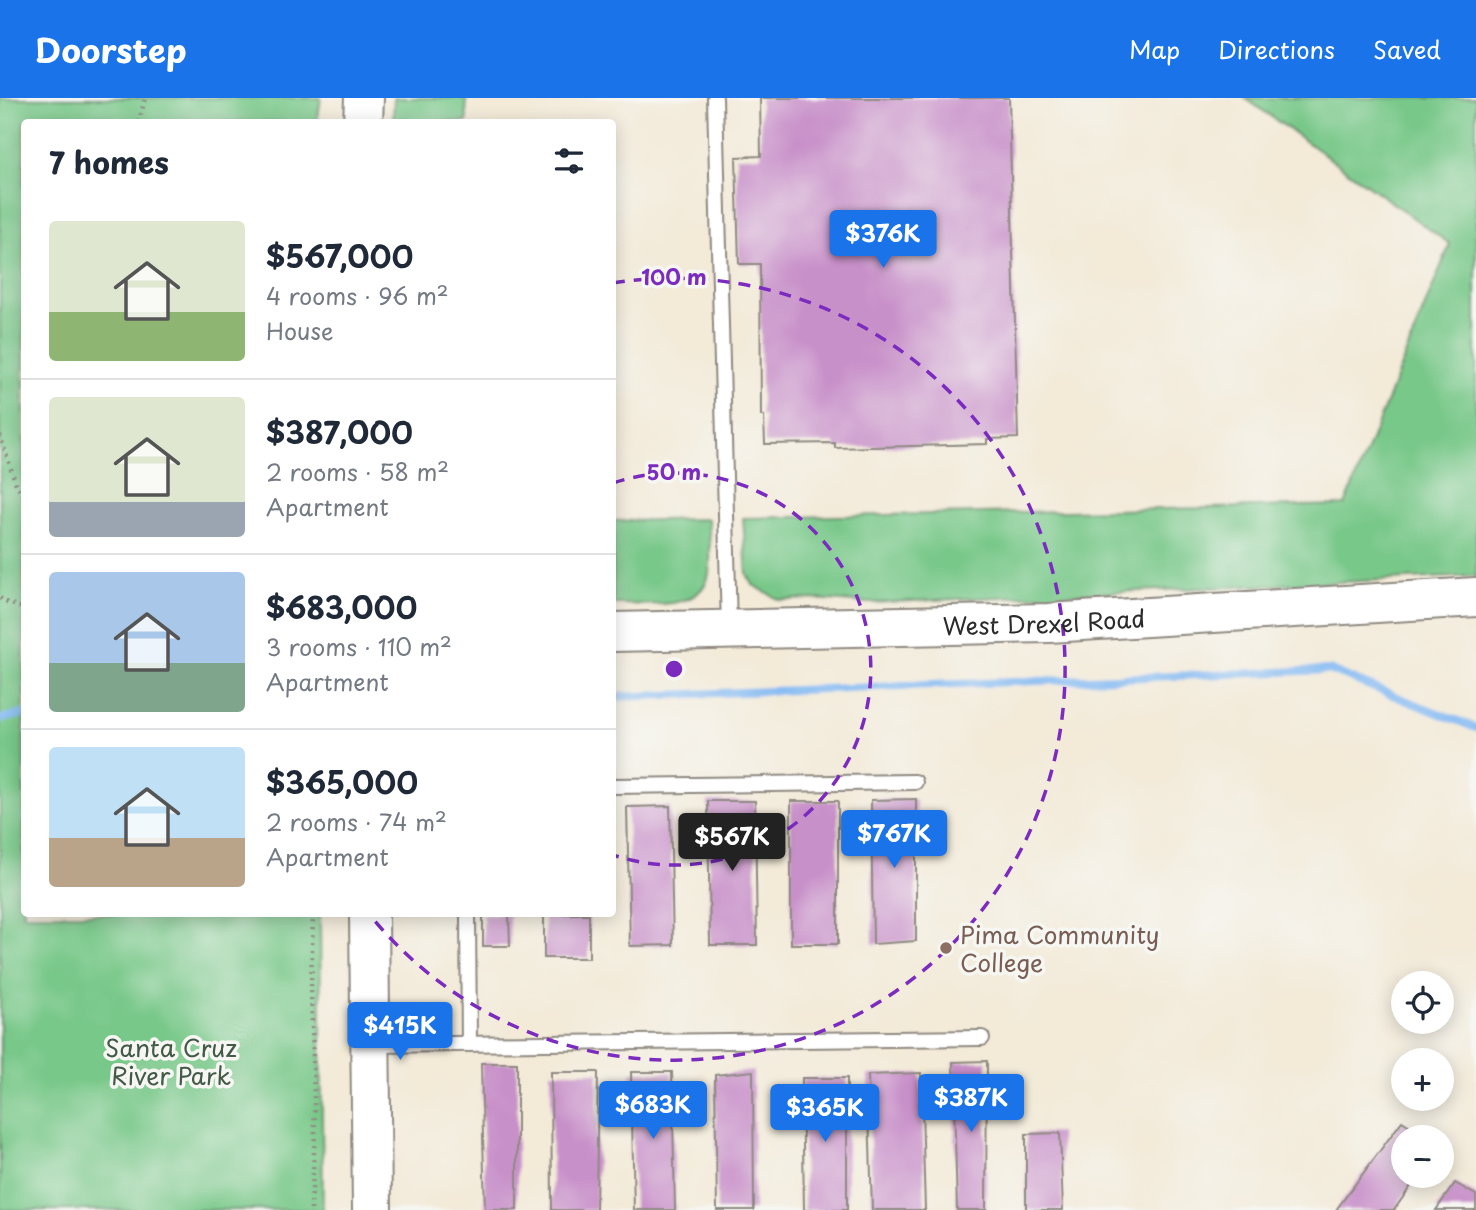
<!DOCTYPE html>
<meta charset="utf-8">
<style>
:root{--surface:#fff;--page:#f6f6f7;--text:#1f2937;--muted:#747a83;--line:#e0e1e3;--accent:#1a73e8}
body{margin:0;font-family:"Playpen Sans",sans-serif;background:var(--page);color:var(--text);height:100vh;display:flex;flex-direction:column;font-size:26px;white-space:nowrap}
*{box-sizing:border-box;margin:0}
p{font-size:23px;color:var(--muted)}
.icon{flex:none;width:38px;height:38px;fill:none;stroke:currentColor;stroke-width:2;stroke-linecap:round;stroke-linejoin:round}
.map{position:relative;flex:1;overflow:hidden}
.sheet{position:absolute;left:21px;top:21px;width:595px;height:798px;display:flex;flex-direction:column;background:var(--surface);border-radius:7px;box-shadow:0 4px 18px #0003}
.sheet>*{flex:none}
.controls{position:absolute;left:1391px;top:873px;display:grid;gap:14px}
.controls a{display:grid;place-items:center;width:63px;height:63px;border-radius:50%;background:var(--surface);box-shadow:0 4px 18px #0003;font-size:35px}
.price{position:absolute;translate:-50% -60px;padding:0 16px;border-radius:7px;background:var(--accent);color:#fff;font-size:23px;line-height:46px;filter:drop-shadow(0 2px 4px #0008)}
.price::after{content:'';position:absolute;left:50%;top:42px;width:21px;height:16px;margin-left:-10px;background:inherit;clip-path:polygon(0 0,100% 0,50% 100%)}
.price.current{background:#222;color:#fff}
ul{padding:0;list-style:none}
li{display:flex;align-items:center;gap:21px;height:175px;padding:0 28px}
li+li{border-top:2px solid var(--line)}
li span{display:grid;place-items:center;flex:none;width:196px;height:140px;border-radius:7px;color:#555}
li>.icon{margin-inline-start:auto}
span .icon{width:84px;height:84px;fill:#fffc;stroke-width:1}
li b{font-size:30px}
h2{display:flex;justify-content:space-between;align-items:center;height:84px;padding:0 28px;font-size:30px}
header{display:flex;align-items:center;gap:42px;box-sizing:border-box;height:98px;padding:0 35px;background:var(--accent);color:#fff}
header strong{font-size:33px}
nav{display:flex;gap:38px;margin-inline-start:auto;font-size:24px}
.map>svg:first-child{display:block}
.green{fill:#78c889;stroke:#527a5a;stroke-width:2}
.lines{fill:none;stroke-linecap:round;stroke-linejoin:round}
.stream{stroke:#84baf3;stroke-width:8}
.building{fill:#c890c9}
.lane-casing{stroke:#8f8a82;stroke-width:18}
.secondary-casing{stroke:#8f8a82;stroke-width:42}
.path{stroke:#8f8a82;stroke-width:4.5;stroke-dasharray:2 5;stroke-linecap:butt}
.lane{stroke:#fff;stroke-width:14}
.secondary{stroke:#fff;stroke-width:38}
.ring{fill:none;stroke:#7b2cbf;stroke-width:3.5;stroke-dasharray:12 9}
.education-dot{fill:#8d6e63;stroke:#f6f6f2;stroke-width:2.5}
.labels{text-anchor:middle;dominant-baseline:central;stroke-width:7;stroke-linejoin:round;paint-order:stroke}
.street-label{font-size:24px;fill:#2b2b2b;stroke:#f6f6f2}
.education-label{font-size:24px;fill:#785e54;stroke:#f6f6f2;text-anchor:start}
.park-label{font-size:24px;fill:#425a47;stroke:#f6f6f2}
.centre{fill:#7b2cbf;stroke:#f6f6f2;stroke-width:3.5}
.ring-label{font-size:21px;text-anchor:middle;font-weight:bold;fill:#7b2cbf;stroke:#f6f6f2;stroke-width:7;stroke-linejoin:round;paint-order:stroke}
</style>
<header>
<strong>Doorstep</strong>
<nav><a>Map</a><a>Directions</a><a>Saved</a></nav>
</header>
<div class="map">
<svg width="1476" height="1112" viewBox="0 0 1476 1112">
<rect width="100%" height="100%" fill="#f6f6f2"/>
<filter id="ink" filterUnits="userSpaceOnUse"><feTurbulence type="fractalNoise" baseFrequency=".0143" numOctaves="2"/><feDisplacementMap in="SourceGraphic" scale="14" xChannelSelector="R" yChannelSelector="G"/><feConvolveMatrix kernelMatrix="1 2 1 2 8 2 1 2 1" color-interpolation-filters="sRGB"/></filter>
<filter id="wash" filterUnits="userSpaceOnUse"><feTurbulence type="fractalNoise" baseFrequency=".00686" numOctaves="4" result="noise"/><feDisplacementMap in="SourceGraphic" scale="28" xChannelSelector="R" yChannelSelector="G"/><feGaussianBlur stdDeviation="1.57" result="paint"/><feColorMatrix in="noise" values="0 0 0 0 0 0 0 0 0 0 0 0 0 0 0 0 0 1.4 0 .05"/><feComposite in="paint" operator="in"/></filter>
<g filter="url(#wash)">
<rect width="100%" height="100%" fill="#f3ead8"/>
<g class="green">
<path d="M 0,0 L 321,0 L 317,24 L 24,24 L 24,816 L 320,816 L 323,1112 L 0,1112 Z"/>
<path d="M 394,0 L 466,0 L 467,24 L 393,24 Z"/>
<path d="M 1245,0 L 1476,0 L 1476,478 L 869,505 L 814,501 L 780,502 L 753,487 L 747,476 L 743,420 L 1345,407 L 1450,146 Z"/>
<path d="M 708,421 C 709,438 712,459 709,476 C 700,516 642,505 613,506 L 613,423 Z"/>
</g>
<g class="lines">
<g class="stream">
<path d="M 612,599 L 1329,572 L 1476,630"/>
<path d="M 0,621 L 24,616"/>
</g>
</g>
<g id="blocks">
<g class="building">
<path d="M 760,0 L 1009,0 L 1018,340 L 987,341 L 987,346 L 835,350 L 835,345 L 765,346 L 764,318 L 761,318 L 760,166 L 739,166 L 736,59 L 761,58 Z"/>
<path d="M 916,701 L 916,843 L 873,846 L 871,702 Z"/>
<path d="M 708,703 L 755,703 L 757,847 L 710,847 Z"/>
<rect x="791" y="703" width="47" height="143"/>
<path d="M 670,708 L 673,847 L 630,848 L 627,709 Z"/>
<path d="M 483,816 L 509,816 L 510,848 L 483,848 Z"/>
<rect x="544" y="816" width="45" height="44"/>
<path d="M 987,963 L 986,1112 L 957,1112 L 953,964 Z"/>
<path d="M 481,965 L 517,965 L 517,1112 L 485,1112 Z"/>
<path d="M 753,973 L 754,1112 L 717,1112 L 715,977 Z"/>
<path d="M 551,974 L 598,974 L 596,1112 L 552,1112 Z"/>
<path d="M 631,974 L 672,974 L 675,1112 L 634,1112 Z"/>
<path d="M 921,975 L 925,1112 L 872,1112 L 868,977 Z"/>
<path d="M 802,980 L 847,980 L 847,1112 L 804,1112 Z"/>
<path d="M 1402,1023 L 1429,1040 L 1404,1040 L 1404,1078 L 1418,1078 L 1394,1112 L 1336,1112 Z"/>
<path d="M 1060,1035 L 1063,1112 L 1026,1112 L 1026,1036 Z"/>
<path d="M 1455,1085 L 1476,1097 L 1476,1112 L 1436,1112 Z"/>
</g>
</g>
</g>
<g filter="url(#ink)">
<use href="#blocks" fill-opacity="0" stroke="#8f8a82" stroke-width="2"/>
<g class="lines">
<g class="lane-casing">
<g id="lane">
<path d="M 715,0 L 729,530"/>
<path d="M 612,688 L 915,684"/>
<path d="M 468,816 L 469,946"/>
<path d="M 371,947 L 982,940"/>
</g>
</g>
<g class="secondary-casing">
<g id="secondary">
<path d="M 363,24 L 364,0"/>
<path id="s1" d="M 612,534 L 1049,525 L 1476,499"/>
<path d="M 369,816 L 372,1112"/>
</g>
</g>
<g class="path">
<path d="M 139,24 L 145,0"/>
<path d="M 0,337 L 17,389 L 24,397"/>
<path d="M 0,500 L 5,504 L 24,510"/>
<path d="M 311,1112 L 315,1036 L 311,892 L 313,816"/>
</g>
<use href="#lane" class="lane"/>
<use href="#secondary" class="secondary"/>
</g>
</g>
<g class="ring">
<path d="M613 385A196 196 0 1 1 613 757"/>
<path d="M613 185A391 391 0 1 1 370 817"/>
</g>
<circle class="education-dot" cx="946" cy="850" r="7"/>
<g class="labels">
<g class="street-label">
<text stroke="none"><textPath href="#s1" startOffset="432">West Drexel Road</textPath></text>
</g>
<g class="education-label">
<text x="960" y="836">Pima Community<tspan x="960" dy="28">College</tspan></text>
</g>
<g class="park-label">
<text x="171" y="949">Santa Cruz<tspan x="171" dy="28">River Park</tspan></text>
</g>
</g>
<circle cx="674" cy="571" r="10" class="centre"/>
<g class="ring-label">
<text x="674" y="187">100 m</text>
<text x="674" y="382">50 m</text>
</g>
</svg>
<div class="controls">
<a><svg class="icon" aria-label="locate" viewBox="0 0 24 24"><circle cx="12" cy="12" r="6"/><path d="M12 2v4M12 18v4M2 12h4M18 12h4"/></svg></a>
<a>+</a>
<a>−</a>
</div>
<b class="price" style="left:883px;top:172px">$376K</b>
<b class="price" style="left:894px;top:772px">$767K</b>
<b class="price current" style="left:732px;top:775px">$567K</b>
<b class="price" style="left:400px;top:964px">$415K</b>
<b class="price" style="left:971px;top:1036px">$387K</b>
<b class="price" style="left:653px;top:1043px">$683K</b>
<b class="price" style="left:825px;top:1046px">$365K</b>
<section class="sheet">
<h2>7 homes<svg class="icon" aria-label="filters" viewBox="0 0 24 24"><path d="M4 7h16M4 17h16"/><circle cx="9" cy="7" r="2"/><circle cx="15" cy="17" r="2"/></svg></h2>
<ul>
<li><span style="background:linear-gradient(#dfe7d0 65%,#8fb573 0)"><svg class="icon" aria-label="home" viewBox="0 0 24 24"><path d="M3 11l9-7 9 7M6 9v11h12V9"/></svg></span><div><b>$567,000</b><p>4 rooms · 96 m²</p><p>House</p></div></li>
<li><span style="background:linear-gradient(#dfe7d0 75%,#9aa5b1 0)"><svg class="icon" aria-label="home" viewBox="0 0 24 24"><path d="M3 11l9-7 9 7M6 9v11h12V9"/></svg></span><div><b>$387,000</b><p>2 rooms · 58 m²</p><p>Apartment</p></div></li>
<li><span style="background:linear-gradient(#a9c7e8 65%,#7fa58c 0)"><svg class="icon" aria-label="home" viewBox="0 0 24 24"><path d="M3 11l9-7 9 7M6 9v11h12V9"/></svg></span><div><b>$683,000</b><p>3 rooms · 110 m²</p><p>Apartment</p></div></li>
<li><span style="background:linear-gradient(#bfe0f5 65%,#b9a48a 0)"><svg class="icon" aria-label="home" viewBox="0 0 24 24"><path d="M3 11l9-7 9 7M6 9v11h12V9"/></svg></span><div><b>$365,000</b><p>2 rooms · 74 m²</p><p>Apartment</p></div></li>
</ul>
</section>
</div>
